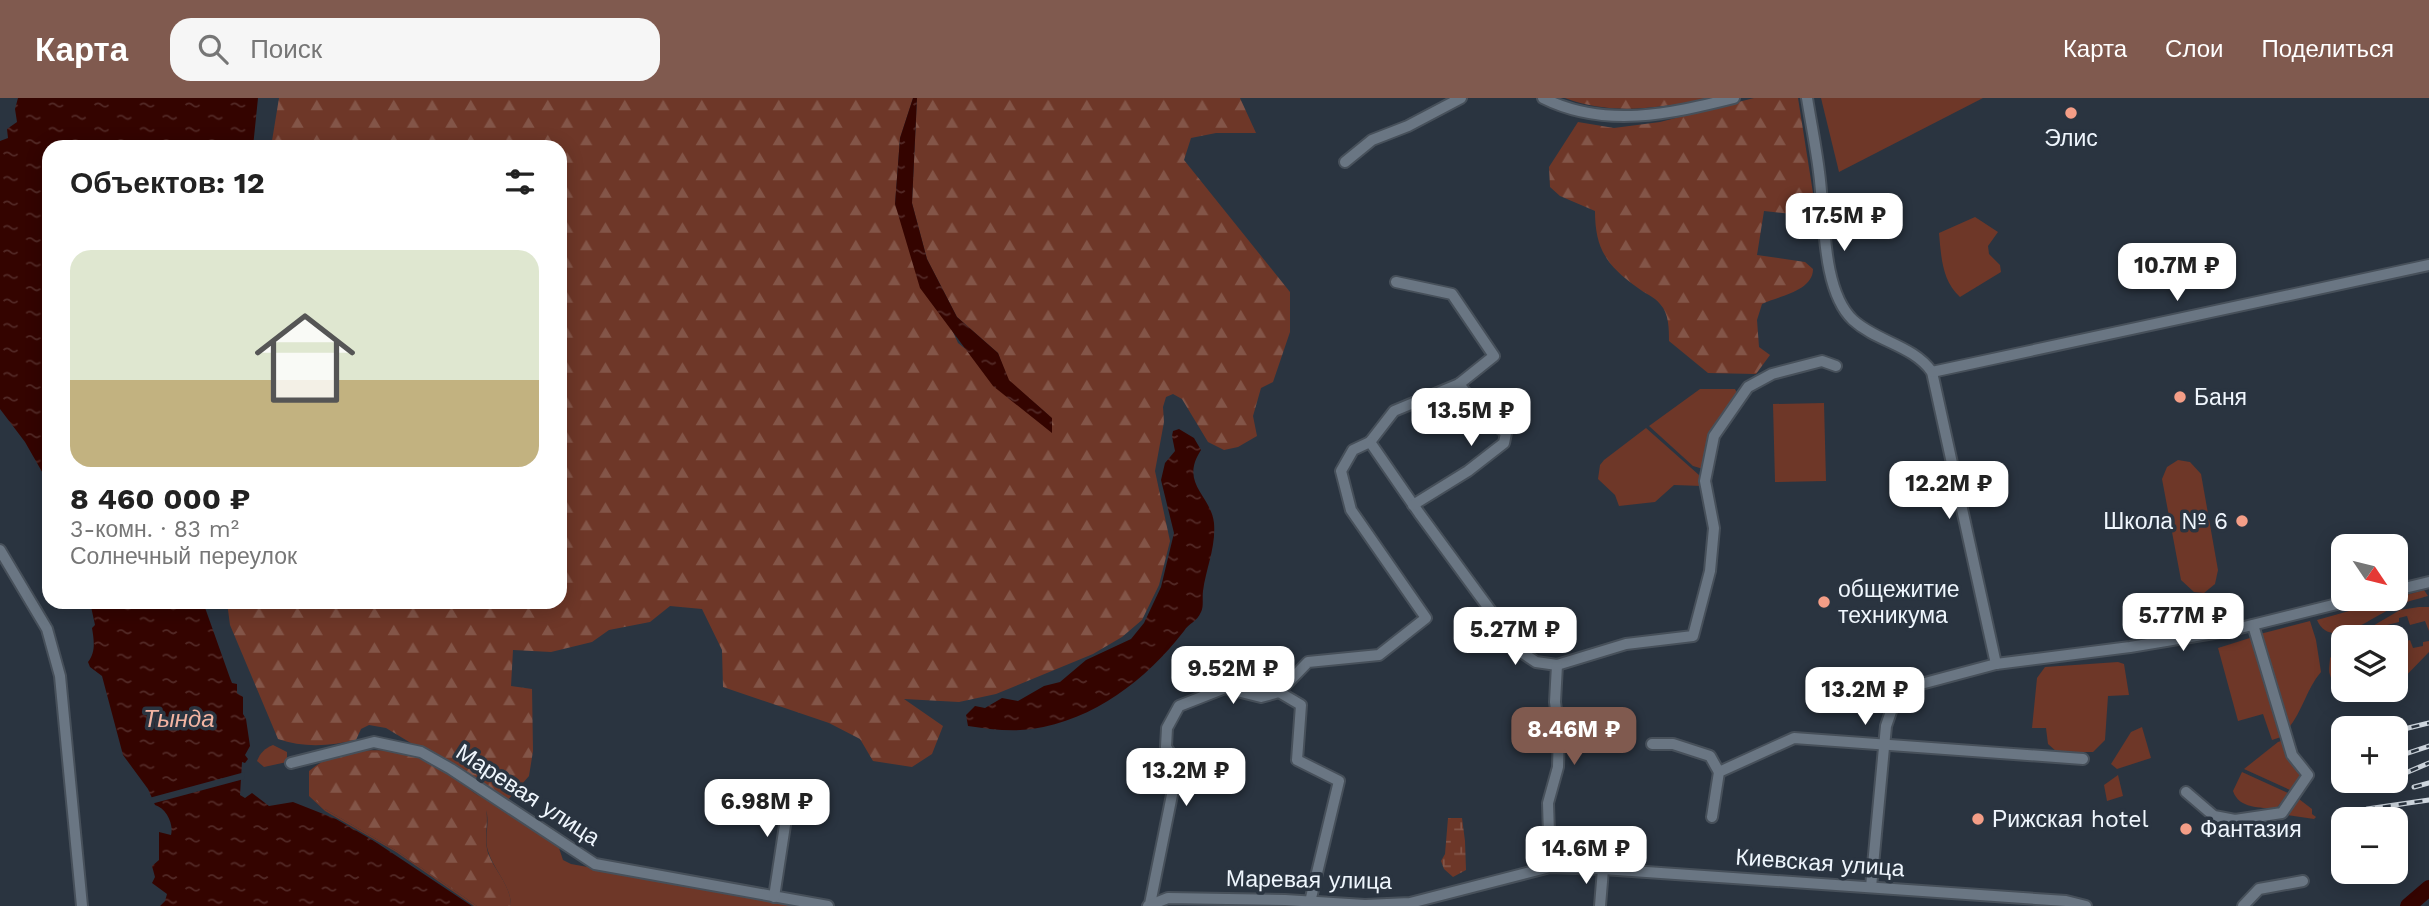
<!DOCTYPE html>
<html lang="ru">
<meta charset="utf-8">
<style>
:root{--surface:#fff;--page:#f6f6f6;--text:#222;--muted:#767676;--line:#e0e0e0;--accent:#805a4f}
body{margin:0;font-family:"Work Sans",sans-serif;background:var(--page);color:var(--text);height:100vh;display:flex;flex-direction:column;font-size:26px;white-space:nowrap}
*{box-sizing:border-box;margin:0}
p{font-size:23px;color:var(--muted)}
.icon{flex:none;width:38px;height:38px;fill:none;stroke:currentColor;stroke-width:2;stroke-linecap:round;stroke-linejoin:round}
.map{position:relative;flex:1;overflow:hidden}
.details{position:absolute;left:42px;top:42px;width:525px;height:469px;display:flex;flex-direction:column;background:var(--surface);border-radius:21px;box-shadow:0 4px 18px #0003}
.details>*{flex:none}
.needle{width:46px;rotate:125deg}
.controls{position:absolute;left:2331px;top:436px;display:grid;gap:14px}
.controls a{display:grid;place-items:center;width:77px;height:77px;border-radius:14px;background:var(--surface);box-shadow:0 4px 18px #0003;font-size:35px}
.price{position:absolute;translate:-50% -60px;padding:0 16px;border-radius:14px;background:#fff;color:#222;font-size:23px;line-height:46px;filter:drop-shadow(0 2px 4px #0008)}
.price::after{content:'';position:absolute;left:50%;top:42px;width:21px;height:16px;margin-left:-10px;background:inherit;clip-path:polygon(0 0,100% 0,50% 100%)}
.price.current{background:var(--accent);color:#fff}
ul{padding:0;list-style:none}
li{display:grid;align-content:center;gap:14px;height:371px;padding:0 28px}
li+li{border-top:2px solid var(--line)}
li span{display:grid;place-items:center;height:217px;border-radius:21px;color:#555}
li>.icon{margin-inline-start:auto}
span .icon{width:126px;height:126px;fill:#fffc;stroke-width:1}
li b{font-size:30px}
h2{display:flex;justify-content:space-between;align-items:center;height:84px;padding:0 28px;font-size:30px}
header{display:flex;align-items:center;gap:42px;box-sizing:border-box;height:98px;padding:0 35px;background:var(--accent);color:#fff}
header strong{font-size:33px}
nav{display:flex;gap:38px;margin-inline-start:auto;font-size:24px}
.search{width:490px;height:63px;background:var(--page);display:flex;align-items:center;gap:18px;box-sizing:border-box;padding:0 24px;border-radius:21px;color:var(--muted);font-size:26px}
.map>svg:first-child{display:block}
.green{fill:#6e3728}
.forest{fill:url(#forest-firs)}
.wetland{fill:url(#wetland-marsh)}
.water{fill:url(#water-ripples)}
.pier{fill:#2a3440}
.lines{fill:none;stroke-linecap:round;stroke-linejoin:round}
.river{stroke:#340400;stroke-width:16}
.minor-casing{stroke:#47505a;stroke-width:14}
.minor{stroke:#6a7683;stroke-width:10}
.rail-casing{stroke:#ced6de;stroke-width:5}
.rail{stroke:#2a3440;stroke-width:2.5;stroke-dasharray:8;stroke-linecap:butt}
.poi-dot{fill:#f49e87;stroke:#2a3440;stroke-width:2.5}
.labels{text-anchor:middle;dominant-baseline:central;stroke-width:7;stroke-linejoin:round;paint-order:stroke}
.poi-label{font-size:23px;fill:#eff6fd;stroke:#2a3440;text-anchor:start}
.street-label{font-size:23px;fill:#eff6fd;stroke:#2a3440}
.water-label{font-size:24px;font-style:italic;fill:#f2b4a2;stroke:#2a3440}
</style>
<header>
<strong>Карта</strong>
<div class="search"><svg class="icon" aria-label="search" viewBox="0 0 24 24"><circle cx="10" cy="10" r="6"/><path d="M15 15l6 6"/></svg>Поиск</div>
<nav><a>Карта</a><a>Слои</a><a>Поделиться</a></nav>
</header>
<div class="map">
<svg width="2429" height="808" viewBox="0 0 2429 808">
<defs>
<pattern id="forest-firs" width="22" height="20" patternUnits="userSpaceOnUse" patternTransform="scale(1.75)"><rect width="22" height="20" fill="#6e3728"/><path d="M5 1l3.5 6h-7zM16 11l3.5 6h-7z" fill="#835548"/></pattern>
<pattern id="wetland-marsh" width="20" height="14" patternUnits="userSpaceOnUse" patternTransform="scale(1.75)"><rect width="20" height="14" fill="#6e3728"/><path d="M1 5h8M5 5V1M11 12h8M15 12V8" fill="none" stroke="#835548"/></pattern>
<pattern id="water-ripples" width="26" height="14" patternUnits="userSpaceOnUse" patternTransform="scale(1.75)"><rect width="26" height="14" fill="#340400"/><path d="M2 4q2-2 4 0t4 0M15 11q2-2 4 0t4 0" fill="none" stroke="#522926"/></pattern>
</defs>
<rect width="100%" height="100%" fill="#2a3440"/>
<g class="green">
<path d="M 1821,0 L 1983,0 L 1839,74 Z"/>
<path d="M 1975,119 L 1998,134 L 1988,148 L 1989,156 L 2000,167 L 2001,174 L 1960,199 C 1942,183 1941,158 1939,135 Z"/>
<path d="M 1700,291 L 1735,291 L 1738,297 C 1719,317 1705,343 1703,371 L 1693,368 L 1649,328 Z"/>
<path d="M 1824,305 L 1826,383 L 1775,384 L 1773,306 Z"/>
<path d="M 1646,330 L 1699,377 L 1702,388 L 1674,387 L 1655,404 L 1619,408 L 1615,397 L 1598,381 L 1600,367 L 1604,362 Z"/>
<path d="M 2178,362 L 2190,364 L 2201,376 L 2218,472 L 2215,486 L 2204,495 L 2194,494 L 2181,482 L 2162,381 L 2167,369 Z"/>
<path d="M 2424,492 L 2428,498 C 2418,501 2407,503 2397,508 C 2375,516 2331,555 2317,522 Z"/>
<path d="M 2419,509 L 2429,509 L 2429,533 L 2425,523 L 2410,527 L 2407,518 L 2399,520 L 2399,524 L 2383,528 L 2386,539 L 2354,539 L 2400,512 Z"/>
<path d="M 2310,523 L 2316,542 L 2321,574 C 2307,590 2302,614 2288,631 L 2260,536 Z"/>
<path d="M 2253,539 L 2284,638 L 2272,642 L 2263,616 L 2238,623 L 2218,550 Z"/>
<path d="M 2410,542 L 2413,550 L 2423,548 L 2423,544 L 2429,543 L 2429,554 L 2396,588 L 2396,546 Z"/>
<path d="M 2343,546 L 2343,566 L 2339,568 L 2343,592 L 2391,592 C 2387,594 2382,599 2377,600 C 2359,604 2335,596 2330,577 C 2328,572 2330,565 2330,560 Z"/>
<path d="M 2118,564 L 2124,566 L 2129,597 L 2108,598 L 2105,642 L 2093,654 L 2057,654 L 2048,646 L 2046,630 L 2032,630 L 2037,580 L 2045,569 Z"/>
<path d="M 2142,629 L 2151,660 L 2117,671 L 2111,666 L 2131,634 Z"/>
<path d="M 2284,642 L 2302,674 L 2290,692 L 2244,671 L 2278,644 Z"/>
<path d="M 273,647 L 287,654 L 287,664 L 264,669 L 257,663 C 260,655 265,650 273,647 Z"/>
<path d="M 387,652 L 418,657 L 475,691 L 549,741 L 559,750 L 563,762 L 571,766 L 806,808 L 511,808 C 511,787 494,773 488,753 C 484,740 489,729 487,716 C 482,689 440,672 417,659 L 325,711 L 397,753 L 477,808 L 474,808 L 396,754 L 325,713 L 309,698 L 309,673 C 338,650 352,653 387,652 Z"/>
<path d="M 2242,674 L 2288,695 L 2276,711 C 2260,709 2239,711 2233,693 Z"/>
<path d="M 2118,677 L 2123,698 L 2107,703 L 2104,687 Z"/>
<path d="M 2295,698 L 2312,711 L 2312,716 L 2316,719 L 2314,721 L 2287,717 Z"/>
</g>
<g class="forest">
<path d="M 279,0 L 913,0 L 900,40 L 895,106 L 958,245 L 1052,320 L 1008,282 L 998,255 L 957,219 L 927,161 L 912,105 L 917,0 L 1240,0 L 1256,35 L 1216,35 L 1191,40 L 1184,62 L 1290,194 L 1290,234 L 1273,284 L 1261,290 L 1253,318 L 1257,338 L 1238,349 L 1224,352 L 1208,344 L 1182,301 L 1173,296 L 1166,299 L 1163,309 L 1164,324 L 1155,373 L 1170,443 L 1159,487 L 1142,522 L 1122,539 L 1093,556 L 996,596 L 959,604 L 904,601 L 943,628 L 932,656 L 912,669 L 873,663 L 860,641 L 829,625 L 723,589 L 722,552 L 702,511 L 670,508 L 650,524 L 609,532 L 592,544 L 551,554 L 513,552 L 511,588 L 532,591 L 533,653 L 529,678 L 507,703 L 386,630 L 369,627 L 361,631 L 356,642 C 331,648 303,650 278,641 L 230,527 L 227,504 L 560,504 L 560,49 L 271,49 Z"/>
<path d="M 1565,0 L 1709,0 C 1661,10 1612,18 1565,0 Z"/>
<path d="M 1754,0 L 1798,0 L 1816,114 L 1802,117 L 1764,113 L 1757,157 L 1805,164 L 1813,171 C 1813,193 1779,198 1762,206 L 1757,222 L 1759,249 L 1770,257 L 1756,276 L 1708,275 L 1669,243 C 1669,231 1669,215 1660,206 C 1655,199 1644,195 1638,190 C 1607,168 1595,151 1595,113 L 1560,98 L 1550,89 L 1549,69 L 1578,24 L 1614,30 L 1660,24 Z"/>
<path d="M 345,655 C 368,655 393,653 415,658 C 428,662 481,695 485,707 C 490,723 483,738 488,755 C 495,774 511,787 511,808 L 477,808 L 397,753 L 325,711 L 311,698 L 310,674 L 325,662 Z"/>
</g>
<path class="wetland" d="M 1448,720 L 1462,720 L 1465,743 L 1466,772 L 1453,779 L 1444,771 L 1441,763 L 1445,756 Z"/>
<g class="water">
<path d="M 18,0 L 258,0 L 253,49 L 49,49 L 49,386 L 25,344 L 0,311 L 0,43 L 8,40 L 7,31 L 17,24 L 15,11 Z"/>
<path d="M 913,0 L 917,0 L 912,105 L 927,161 L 957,219 L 998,255 L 1009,282 L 1052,320 L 1052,335 L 993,288 L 920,190 L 895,106 L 900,40 Z"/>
<path d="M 1179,331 L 1194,340 L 1201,352 C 1179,386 1211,397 1214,425 C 1216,449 1206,470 1203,493 C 1202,500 1204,508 1201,514 C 1197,524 1189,525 1184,533 C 1146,582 1094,622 1032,631 C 1011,634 988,631 968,628 L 966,617 L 975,608 L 985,610 L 1002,600 L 1018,603 L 1044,588 L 1060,584 L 1086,562 L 1131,541 L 1144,525 L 1161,489 L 1174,435 L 1161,382 L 1165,365 L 1175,353 L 1172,338 L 1173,333 Z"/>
<path d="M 90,504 L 203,504 L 230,580 L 232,585 L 237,586 L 237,595 L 243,599 L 243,616 L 246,621 L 250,648 L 245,657 L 248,661 L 245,665 L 242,664 L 240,697 L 245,700 L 252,695 L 269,708 L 293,704 L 336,721 L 374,743 L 472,808 L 160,808 L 165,803 L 167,796 L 152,785 L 155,779 L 152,768 L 159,762 L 159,734 L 171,737 C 174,726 166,710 155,707 L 148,691 L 123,657 L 102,578 L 90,569 L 88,564 C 96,554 94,542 92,530 L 95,527 Z"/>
</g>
<path class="pier" d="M 245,674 L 244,681 L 151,706 L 149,702 L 149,700 Z"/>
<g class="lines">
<path class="river" d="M 2408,808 L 2429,790"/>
<g class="minor-casing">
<g id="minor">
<path d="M 1543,0 C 1605,31 1670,16 1734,0"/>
<path d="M 1807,0 C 1811,25 1816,49 1819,74 C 1825,116 1821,192 1853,222 C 1877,244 1913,247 1932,274 L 1996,566"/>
<path d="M 1345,64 L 1372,42 L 1408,28 L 1461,0"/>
<path d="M 1396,184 L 1452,196 L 1494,258 L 1459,286 L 1394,313 L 1370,344 L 1419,415 L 1521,554 L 1536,564 L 1557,567 L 1626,546 L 1693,538 L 1710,473 L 1714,430 L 1705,383 L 1714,338 L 1748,289 L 1772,276 L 1822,263 L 1836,268"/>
<path d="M 1932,274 L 2429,167"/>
<path d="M 1413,407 L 1468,373 L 1504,345 L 1506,335 L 1484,318 L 1459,286"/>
<path d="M 0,452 L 47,531 L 60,578 L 82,808"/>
<path d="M 2396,492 L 2429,484"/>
<path d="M 1652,646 L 1673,646 L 1710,658 L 1719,674"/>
<path d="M 291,665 L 374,644 L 421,654 L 451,671 L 595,766 L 828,808"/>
<path d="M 2186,694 L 2214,718 L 2235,722 L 2282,715 L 2308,677 L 2292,657 L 2253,527"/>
<path d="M 1712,719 L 1719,674 L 1794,640 L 2083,661"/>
<path d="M 1550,769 L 1548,705 L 1558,669 L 1559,635 L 1555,604 L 1557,567"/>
<path d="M 1871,789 L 1886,628 L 1896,599 L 1906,590 L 1996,566 L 2130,549 L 2232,532 L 2361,500"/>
<path d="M 774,799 L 791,688"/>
<path d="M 1310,804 L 1339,683 L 1297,662 L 1301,607 L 1279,594 L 1308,564 L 1379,557 L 1426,520 L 1351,412 L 1341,373 L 1353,352 L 1370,344"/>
<path d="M 1150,806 L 1178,667 L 1166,649 L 1167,630 L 1179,608 L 1225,590 L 1261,599 L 1279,594"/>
<path d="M 1148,808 L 1168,800 L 1285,802 L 1365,807 L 1410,805 L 1550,769 L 1603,771 L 2066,803 L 2086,808"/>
<path d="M 1600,808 L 1603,771"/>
<path d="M 2243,808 L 2259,791 L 2303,783"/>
</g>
</g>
<use href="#minor" class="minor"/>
<g class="rail-casing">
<g id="rail">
<path d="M 2396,633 L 2429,625"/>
<path d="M 2396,659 L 2429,648"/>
<path d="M 2396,679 L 2429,665"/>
<path d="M 2414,689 L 2429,685"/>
<path d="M 2367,711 L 2429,702"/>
</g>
</g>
<use href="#rail" class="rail"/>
</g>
<g class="poi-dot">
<circle cx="2071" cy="15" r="7"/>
<circle cx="2180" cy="299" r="7"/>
<circle cx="2242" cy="423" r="7"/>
<circle cx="1824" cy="504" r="7"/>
<circle cx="1978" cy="721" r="7"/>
<circle cx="2186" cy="731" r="7"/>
</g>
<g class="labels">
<g class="poi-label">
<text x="2071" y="40" text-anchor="middle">Элис</text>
<text x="2194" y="299">Баня</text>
<text x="2228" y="423" text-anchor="end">Школа № 6</text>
<text x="1838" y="491">общежитие<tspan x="1838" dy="26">техникума</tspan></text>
<text x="1992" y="721">Рижская hotel</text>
<text x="2200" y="731">Фантазия</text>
</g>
<g class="street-label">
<text transform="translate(528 697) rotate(33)">Маревая улица</text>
<text transform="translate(1820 765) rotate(4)">Киевская улица</text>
<text transform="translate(1309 782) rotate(1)">Маревая улица</text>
</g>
<g class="water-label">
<text x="179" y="621">Тында</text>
</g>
</g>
</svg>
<div class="controls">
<a><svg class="needle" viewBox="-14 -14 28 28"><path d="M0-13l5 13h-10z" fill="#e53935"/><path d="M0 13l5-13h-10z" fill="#767676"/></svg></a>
<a><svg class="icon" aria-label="layers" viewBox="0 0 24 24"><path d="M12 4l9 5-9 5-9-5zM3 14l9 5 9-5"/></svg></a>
<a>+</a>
<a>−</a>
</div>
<b class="price" style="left:1844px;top:155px">17.5M ₽</b>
<b class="price" style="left:2177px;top:205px">10.7M ₽</b>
<b class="price" style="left:1471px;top:350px">13.5M ₽</b>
<b class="price" style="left:1949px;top:423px">12.2M ₽</b>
<b class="price" style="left:2183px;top:555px">5.77M ₽</b>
<b class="price" style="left:1515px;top:569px">5.27M ₽</b>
<b class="price" style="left:1233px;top:608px">9.52M ₽</b>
<b class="price" style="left:1865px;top:629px">13.2M ₽</b>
<b class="price current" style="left:1574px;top:669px">8.46M ₽</b>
<b class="price" style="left:1186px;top:710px">13.2M ₽</b>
<b class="price" style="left:767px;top:741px">6.98M ₽</b>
<b class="price" style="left:1586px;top:788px">14.6M ₽</b>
<section class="details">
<h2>Объектов: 12<svg class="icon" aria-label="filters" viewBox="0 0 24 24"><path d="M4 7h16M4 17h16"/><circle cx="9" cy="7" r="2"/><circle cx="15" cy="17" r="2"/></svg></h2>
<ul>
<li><span style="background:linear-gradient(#dfe7d0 60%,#c2b280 0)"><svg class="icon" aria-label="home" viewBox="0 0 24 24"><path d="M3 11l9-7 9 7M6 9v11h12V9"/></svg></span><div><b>8 460 000 ₽</b><p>3-комн. · 83 m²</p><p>Солнечный переулок</p></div></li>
</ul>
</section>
</div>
